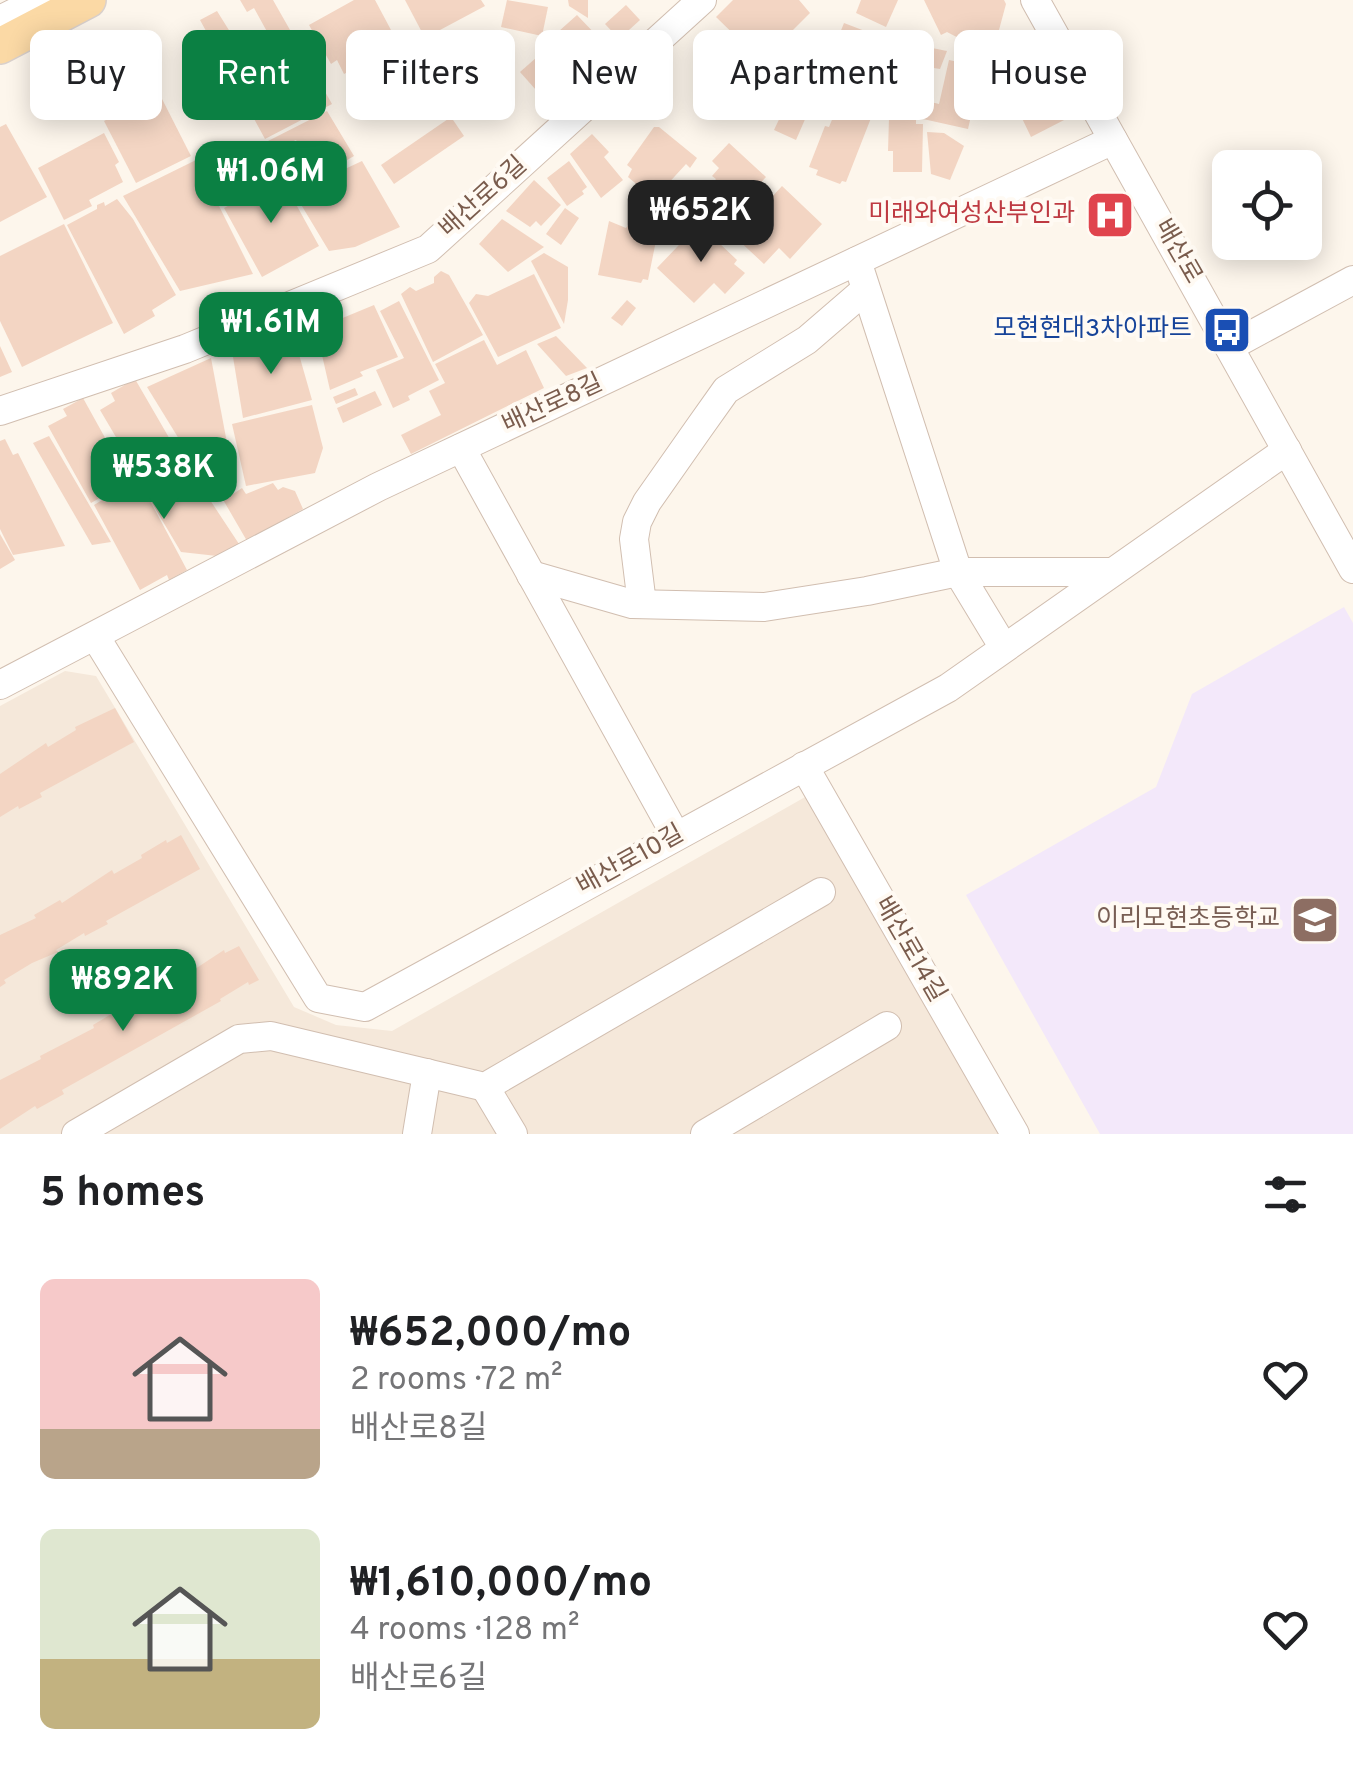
<!DOCTYPE html>
<meta charset="utf-8">
<style>
:root{--surface:#fff;--page:#f6f6f6;--text:#202124;--muted:#757577;--accent:#0b8043}
body{margin:0;font-family:Overpass,"Noto Sans KR",sans-serif;background:var(--page);color:var(--text);height:100vh;display:flex;flex-direction:column;font-size:38px;white-space:nowrap}
*{box-sizing:border-box;margin:0}
p{font-size:32px;color:var(--muted)}
.icon{flex:none;width:55px;height:55px;fill:none;stroke:currentColor;stroke-width:2;stroke-linecap:round;stroke-linejoin:round}
.map{position:relative;height:1134px;overflow:hidden}
.panel{display:flex;flex-direction:column;background:var(--surface);flex:1}
.panel>*{flex:none}
.hud{position:absolute;left:30px;top:30px;width:1295px;height:90px;display:flex;gap:20px}
.controls{position:absolute;left:1212px;top:150px;display:grid;gap:20px}
.controls a{display:grid;place-items:center;width:110px;height:110px;border-radius:15px;background:var(--surface);box-shadow:0 5px 25px #0003;font-size:50px}
.price{position:absolute;translate:-50% -85px;padding:0 22px;border-radius:20px;background:var(--accent);color:#fff;font-size:32px;line-height:65px;filter:drop-shadow(0 2px 5px #0008)}
.price::after{content:'';position:absolute;left:50%;top:60px;width:30px;height:22px;margin-left:-15px;background:inherit;clip-path:polygon(0 0,100% 0,50% 100%)}
.price.active{background:#222;color:#fff}
ul{padding:0;list-style:none}
li{display:flex;align-items:center;gap:30px;height:250px;padding:0 40px}
li span{display:grid;place-items:center;flex:none;width:280px;height:200px;border-radius:15px;color:#555}
li>.icon{margin-inline-start:auto}
span .icon{width:120px;height:120px;fill:#fffc;stroke-width:1}
li b{font-size:42px}
h2{display:flex;justify-content:space-between;align-items:center;height:120px;padding:0 40px;font-size:42px}
.pill{padding:0 35px;border-radius:15px;background:var(--surface);box-shadow:0 5px 25px #0003;font-size:35px;line-height:90px}
.pill.active{background:var(--accent);color:#fff}
.map>svg:first-child{display:block}
.residential{fill:#f5e8da}
.education{fill:#f3e8fa}
.building{fill:#f3d5c3}
.lines{fill:none;stroke-linecap:round;stroke-linejoin:round}
.minor-casing{stroke:#d1beb0;stroke-width:30}
.major-casing{stroke:#dad1cd;stroke-width:38}
.minor{stroke:#fff;stroke-width:28}
.major{stroke:#fbd9a5;stroke-width:35}
.labels{text-anchor:middle;dominant-baseline:central;stroke-width:8;stroke-linejoin:round;paint-order:stroke}
.street-label{font-size:25px;fill:#7a5c4d;stroke:#fffaf3}
.health-label{font-size:25px;fill:#be3a42;stroke:#fffaf3;text-anchor:end}
.transit-label{font-size:25px;fill:#164399;stroke:#fffaf3;text-anchor:end}
.education-label{font-size:25px;fill:#785e54;stroke:#fffaf3;text-anchor:end}
</style>
<div class="map">
<svg width="1353" height="1134" viewBox="0 0 1353 1134">
<rect width="100%" height="100%" fill="#fdf6ec"/>
<path class="residential" d="M 65,671 L 96,676 L 294,1007 L 336,1025 L 392,1031 L 814,792 L 1008,1134 L 0,1134 L 0,706 Z"/>
<path class="education" d="M 1344,607 L 1353,623 L 1353,1134 L 1100,1134 L 966,895 L 1156,787 L 1192,694 Z"/>
<g class="building">
<path d="M 240,0 L 273,0 L 332,104 L 265,139 L 200,20 L 217,11 L 267,91 L 292,77 L 254,8 L 247,12 Z"/>
<path d="M 354,0 L 375,0 L 399,45 L 344,74 L 337,60 L 331,64 L 309,25 Z"/>
<path d="M 405,0 L 481,0 L 485,6 L 425,38 Z"/>
<path d="M 507,0 L 548,7 L 542,36 L 501,27 Z"/>
<path d="M 568,0 L 588,0 L 588,18 L 569,6 Z"/>
<path d="M 733,0 L 799,0 L 810,13 L 788,35 L 782,30 L 755,55 L 716,17 Z"/>
<path d="M 861,0 L 898,0 L 886,27 L 856,13 Z"/>
<path d="M 924,0 L 1004,0 L 1006,4 L 996,41 L 999,43 L 995,57 L 947,32 L 941,35 Z"/>
<path d="M 626,5 L 640,20 L 619,39 L 605,24 Z"/>
<path d="M 577,15 L 598,37 L 604,31 L 617,44 L 571,88 L 558,74 L 579,54 L 558,32 Z"/>
<path d="M 844,23 L 878,36 L 853,98 L 819,85 Z"/>
<path d="M 1021,39 L 1068,118 L 1031,137 L 1018,110 L 1011,114 L 993,81 L 1010,45 Z"/>
<path d="M 897,41 L 947,51 L 940,69 L 890,61 Z"/>
<path d="M 537,57 L 553,75 L 536,90 L 520,72 Z"/>
<path d="M 949,60 L 982,67 L 968,129 L 923,119 L 927,101 L 939,104 Z"/>
<path d="M 423,61 L 439,96 L 412,109 L 397,73 Z"/>
<path d="M 891,65 L 909,71 L 899,97 L 882,91 Z"/>
<path d="M 780,74 L 809,91 L 807,99 L 813,101 L 796,140 L 774,130 L 784,109 L 779,107 L 786,92 L 773,82 Z"/>
<path d="M 551,81 L 562,92 L 550,104 L 539,92 Z"/>
<path d="M 159,93 L 191,156 L 136,183 L 104,121 Z"/>
<path d="M 838,105 L 871,118 L 846,182 L 842,181 L 840,184 L 816,175 L 818,170 L 809,167 L 825,126 L 829,127 Z"/>
<path d="M 327,111 L 354,156 L 318,177 L 296,140 L 272,151 L 268,141 Z"/>
<path d="M 451,117 L 464,136 L 394,184 L 381,165 Z"/>
<path d="M 889,118 L 916,118 L 916,124 L 923,124 L 922,172 L 893,172 L 893,151 L 888,151 Z"/>
<path d="M 6,124 L 47,197 L 0,222 L 0,127 Z"/>
<path d="M 654,127 L 659,127 L 697,158 L 690,168 L 686,164 L 654,199 L 628,177 L 632,169 L 627,165 Z"/>
<path d="M 927,132 L 944,133 L 964,146 L 950,180 L 931,174 Z"/>
<path d="M 104,133 L 119,162 L 115,165 L 123,182 L 89,200 L 92,206 L 64,220 L 38,168 Z"/>
<path d="M 592,134 L 609,152 L 604,157 L 623,180 L 601,198 L 570,154 Z"/>
<path d="M 729,143 L 766,177 L 722,224 L 697,200 L 716,179 L 712,176 L 719,168 L 712,161 Z"/>
<path d="M 290,145 L 315,183 L 362,161 L 400,227 L 355,247 L 329,251 L 282,173 L 238,191 L 240,195 L 222,204 L 213,187 Z"/>
<path d="M 196,160 L 253,274 L 180,291 L 123,196 Z"/>
<path d="M 569,161 L 587,187 L 582,191 L 584,194 L 567,206 L 547,178 Z"/>
<path d="M 281,177 L 319,246 L 262,277 L 224,208 L 245,197 L 242,192 L 260,182 L 263,187 Z"/>
<path d="M 534,180 L 561,205 L 541,226 L 536,221 L 530,227 L 506,211 Z"/>
<path d="M 782,186 L 822,224 L 790,259 L 779,248 L 764,264 L 735,237 Z"/>
<path d="M 117,199 L 133,219 L 176,295 L 152,310 L 155,316 L 124,334 L 67,225 L 97,209 L 97,205 L 104,202 L 105,206 Z"/>
<path d="M 565,208 L 579,218 L 561,245 L 546,234 Z"/>
<path d="M 502,219 L 544,247 L 508,272 L 479,244 Z"/>
<path d="M 609,221 L 626,228 L 632,221 L 659,226 L 648,280 L 643,279 L 641,283 L 598,275 Z"/>
<path d="M 64,224 L 113,323 L 22,367 L 0,321 L 0,256 Z"/>
<path d="M 699,224 L 737,260 L 734,264 L 745,273 L 725,294 L 714,283 L 694,303 L 657,268 Z"/>
<path d="M 544,253 L 568,267 L 568,300 L 564,324 L 531,261 Z"/>
<path d="M 441,271 L 449,275 L 483,335 L 433,362 L 401,294 L 410,287 L 416,291 L 434,283 L 434,277 Z"/>
<path d="M 534,274 L 561,328 L 498,357 L 469,303 L 476,294 L 488,296 Z"/>
<path d="M 627,300 L 636,308 L 622,326 L 611,318 Z"/>
<path d="M 399,301 L 439,380 L 408,396 L 410,400 L 393,408 L 376,370 L 404,358 L 380,311 Z"/>
<path d="M 374,305 L 398,357 L 360,372 L 363,376 L 330,390 L 316,329 Z"/>
<path d="M 292,330 L 312,400 L 243,418 L 233,357 Z"/>
<path d="M 556,336 L 587,368 L 566,376 L 537,344 Z"/>
<path d="M 484,340 L 497,365 L 526,350 L 544,388 L 411,454 L 401,435 L 441,415 L 429,391 L 445,383 L 435,364 Z"/>
<path d="M 0,346 L 12,372 L 0,377 Z"/>
<path d="M 211,358 L 230,459 L 195,465 L 147,387 Z"/>
<path d="M 135,379 L 175,448 L 136,471 L 100,410 L 115,401 L 111,393 Z"/>
<path d="M 355,388 L 358,395 L 336,404 L 333,397 Z"/>
<path d="M 375,391 L 382,405 L 343,423 L 337,408 Z"/>
<path d="M 83,398 L 129,481 L 91,503 L 48,426 L 67,416 L 63,409 Z"/>
<path d="M 312,405 L 323,448 L 315,473 L 246,486 L 232,424 Z"/>
<path d="M 49,436 L 111,542 L 92,545 L 33,443 Z"/>
<path d="M 5,439 L 13,455 L 18,453 L 65,546 L 13,555 L 0,529 L 0,441 Z"/>
<path d="M 179,453 L 239,544 L 217,556 L 181,552 L 146,493 L 187,570 L 169,580 L 167,575 L 140,590 L 94,505 Z"/>
<path d="M 273,483 L 278,490 L 283,487 L 295,491 L 303,509 L 247,541 L 218,491 L 228,486 L 233,494 L 242,488 L 246,494 Z"/>
<path d="M 0,534 L 15,560 L 0,569 Z"/>
<path d="M 115,708 L 134,742 L 40,793 L 42,797 L 19,809 L 18,806 L 0,817 L 0,774 L 46,743 L 48,747 L 76,730 L 75,727 Z"/>
<path d="M 181,835 L 200,869 L 106,921 L 108,924 L 85,936 L 84,933 L 56,950 L 58,952 L 32,963 L 4,980 L 6,983 L 0,987 L 0,935 L 36,918 L 34,915 L 60,900 L 62,903 L 112,870 L 114,874 L 142,858 L 141,855 L 166,840 L 167,843 Z"/>
<path d="M 239,946 L 259,980 L 249,985 L 248,982 L 220,999 L 221,1001 L 62,1090 L 64,1094 L 37,1109 L 35,1106 L 0,1129 L 0,1080 L 41,1059 L 40,1056 L 94,1028 L 93,1025 L 118,1010 L 120,1014 L 170,981 L 172,984 L 224,950 L 225,953 Z"/>
</g>
<g class="lines">
<g class="minor-casing">
<g id="minor">
<path d="M 1035,0 L 1353,569"/>
<path d="M 0,20 L 40,0"/>
<path d="M 857,261 L 958,572 L 1004,648"/>
<path d="M 1231,346 L 1353,280"/>
<path d="M 0,411 L 185,349 L 428,249 L 702,0"/>
<path d="M 461,448 L 676,836"/>
<path d="M 531,575 L 632,604 L 764,607 L 867,591 L 958,572 L 1112,572"/>
<path d="M 642,604 L 634,539 L 637,522 L 647,502 L 699,428 L 726,390 L 807,340 L 865,290"/>
<path d="M 95,636 L 318,998 L 365,1007 L 948,688 L 1287,450"/>
<path d="M 0,685 L 378,487 L 1113,140"/>
<path d="M 804,766 L 1015,1134"/>
<path d="M 485,1087 L 513,1134"/>
<path d="M 76,1134 L 239,1039 L 271,1036 L 485,1087 L 821,892"/>
<path d="M 417,1134 L 427,1073"/>
<path d="M 705,1134 L 887,1026"/>
</g>
</g>
<g class="major-casing">
<path id="major" d="M 0,46 L 88,0"/>
</g>
<use href="#minor" class="minor"/>
<use href="#major" class="major"/>
</g>
<defs>
<g id="hospital-square" transform="scale(2.5)"><rect x="-9" y="-9" width="18" height="18" rx="4" fill="#e0444e" stroke="#fffaf3"/><path d="M-5-5h3v3.5h4V-5h3V5h-3V1.5h-4V5h-3Z" fill="#fff"/></g>
<g id="bus-square" transform="scale(2.5)"><rect x="-9" y="-9" width="18" height="18" rx="4" fill="#1a4fb4" stroke="#fffaf3"/><path d="M-5-6H5V4H4V6H2V4H-2V6H-4V4H-5ZM-3.5-4V0h7V-4ZM-3.5 1.2v1.5H-2V1.2ZM2 1.2v1.5H3.5V1.2Z" fill="#fff"/></g>
<g id="school-square" transform="scale(2.5)"><rect x="-9" y="-9" width="18" height="18" rx="4" fill="#8d6e63" stroke="#fffaf3"/><path d="M0-5L7-2L0 1L-7-2ZM-4 1L0 2.5L4 1V4Q0 6-4 4Z" fill="#fff"/></g>
</defs>
<g fill-rule="evenodd">
<use href="#hospital-square" x="1110" y="215"/>
<use href="#bus-square" x="1227" y="330"/>
<use href="#school-square" x="1315" y="920"/>
</g>
<g class="labels">
<g class="street-label">
<text transform="translate(484 198) rotate(-42)">배산로6길</text>
<text transform="translate(1177 252) rotate(60)">배산로</text>
<text transform="translate(553 405) rotate(-25)">배산로8길</text>
<text transform="translate(631 861) rotate(-29)">배산로10길</text>
<text transform="translate(909 950) rotate(60)">배산로14길</text>
</g>
<g class="health-label">
<text x="1075" y="215">미래와여성산부인과</text>
</g>
<g class="transit-label">
<text x="1192" y="330">모현현대3차아파트</text>
</g>
<g class="education-label">
<text x="1280" y="920">이리모현초등학교</text>
</g>
</g>
</svg>
<div class="controls">
<a><svg class="icon" aria-label="locate" viewBox="0 0 24 24"><circle cx="12" cy="12" r="6"/><path d="M12 2v4M12 18v4M2 12h4M18 12h4"/></svg></a>
</div>
<b class="price" style="left:271px;top:226px">₩1.06M</b>
<b class="price active" style="left:701px;top:265px">₩652K</b>
<b class="price" style="left:271px;top:377px">₩1.61M</b>
<b class="price" style="left:164px;top:522px">₩538K</b>
<b class="price" style="left:123px;top:1034px">₩892K</b>
<div class="hud">
<a class="pill">Buy</a>
<a class="pill active">Rent</a>
<a class="pill">Filters</a>
<a class="pill">New</a>
<a class="pill">Apartment</a>
<a class="pill">House</a>
</div>
</div>
<section class="panel">
<h2>5 homes<svg class="icon" aria-label="filters" viewBox="0 0 24 24"><path d="M4 7h16M4 17h16"/><circle cx="9" cy="7" r="2"/><circle cx="15" cy="17" r="2"/></svg></h2>
<ul>
<li><span style="background:linear-gradient(#f6c9c9 75%,#b9a48a 0)"><svg class="icon" aria-label="home" viewBox="0 0 24 24"><path d="M3 11l9-7 9 7M6 9v11h12V9"/></svg></span><div><b>₩652,000/mo</b><p>2 rooms · 72 m²</p><p>배산로8길</p></div><svg class="icon" aria-label="heart" viewBox="0 0 24 24"><path d="M12 20l-8-8c-3-5 5-10 8-4 3-6 11-1 8 4z"/></svg></li>
<li><span style="background:linear-gradient(#dfe7d0 65%,#c2b280 0)"><svg class="icon" aria-label="home" viewBox="0 0 24 24"><path d="M3 11l9-7 9 7M6 9v11h12V9"/></svg></span><div><b>₩1,610,000/mo</b><p>4 rooms · 128 m²</p><p>배산로6길</p></div><svg class="icon" aria-label="heart" viewBox="0 0 24 24"><path d="M12 20l-8-8c-3-5 5-10 8-4 3-6 11-1 8 4z"/></svg></li>
</ul>
</section>
